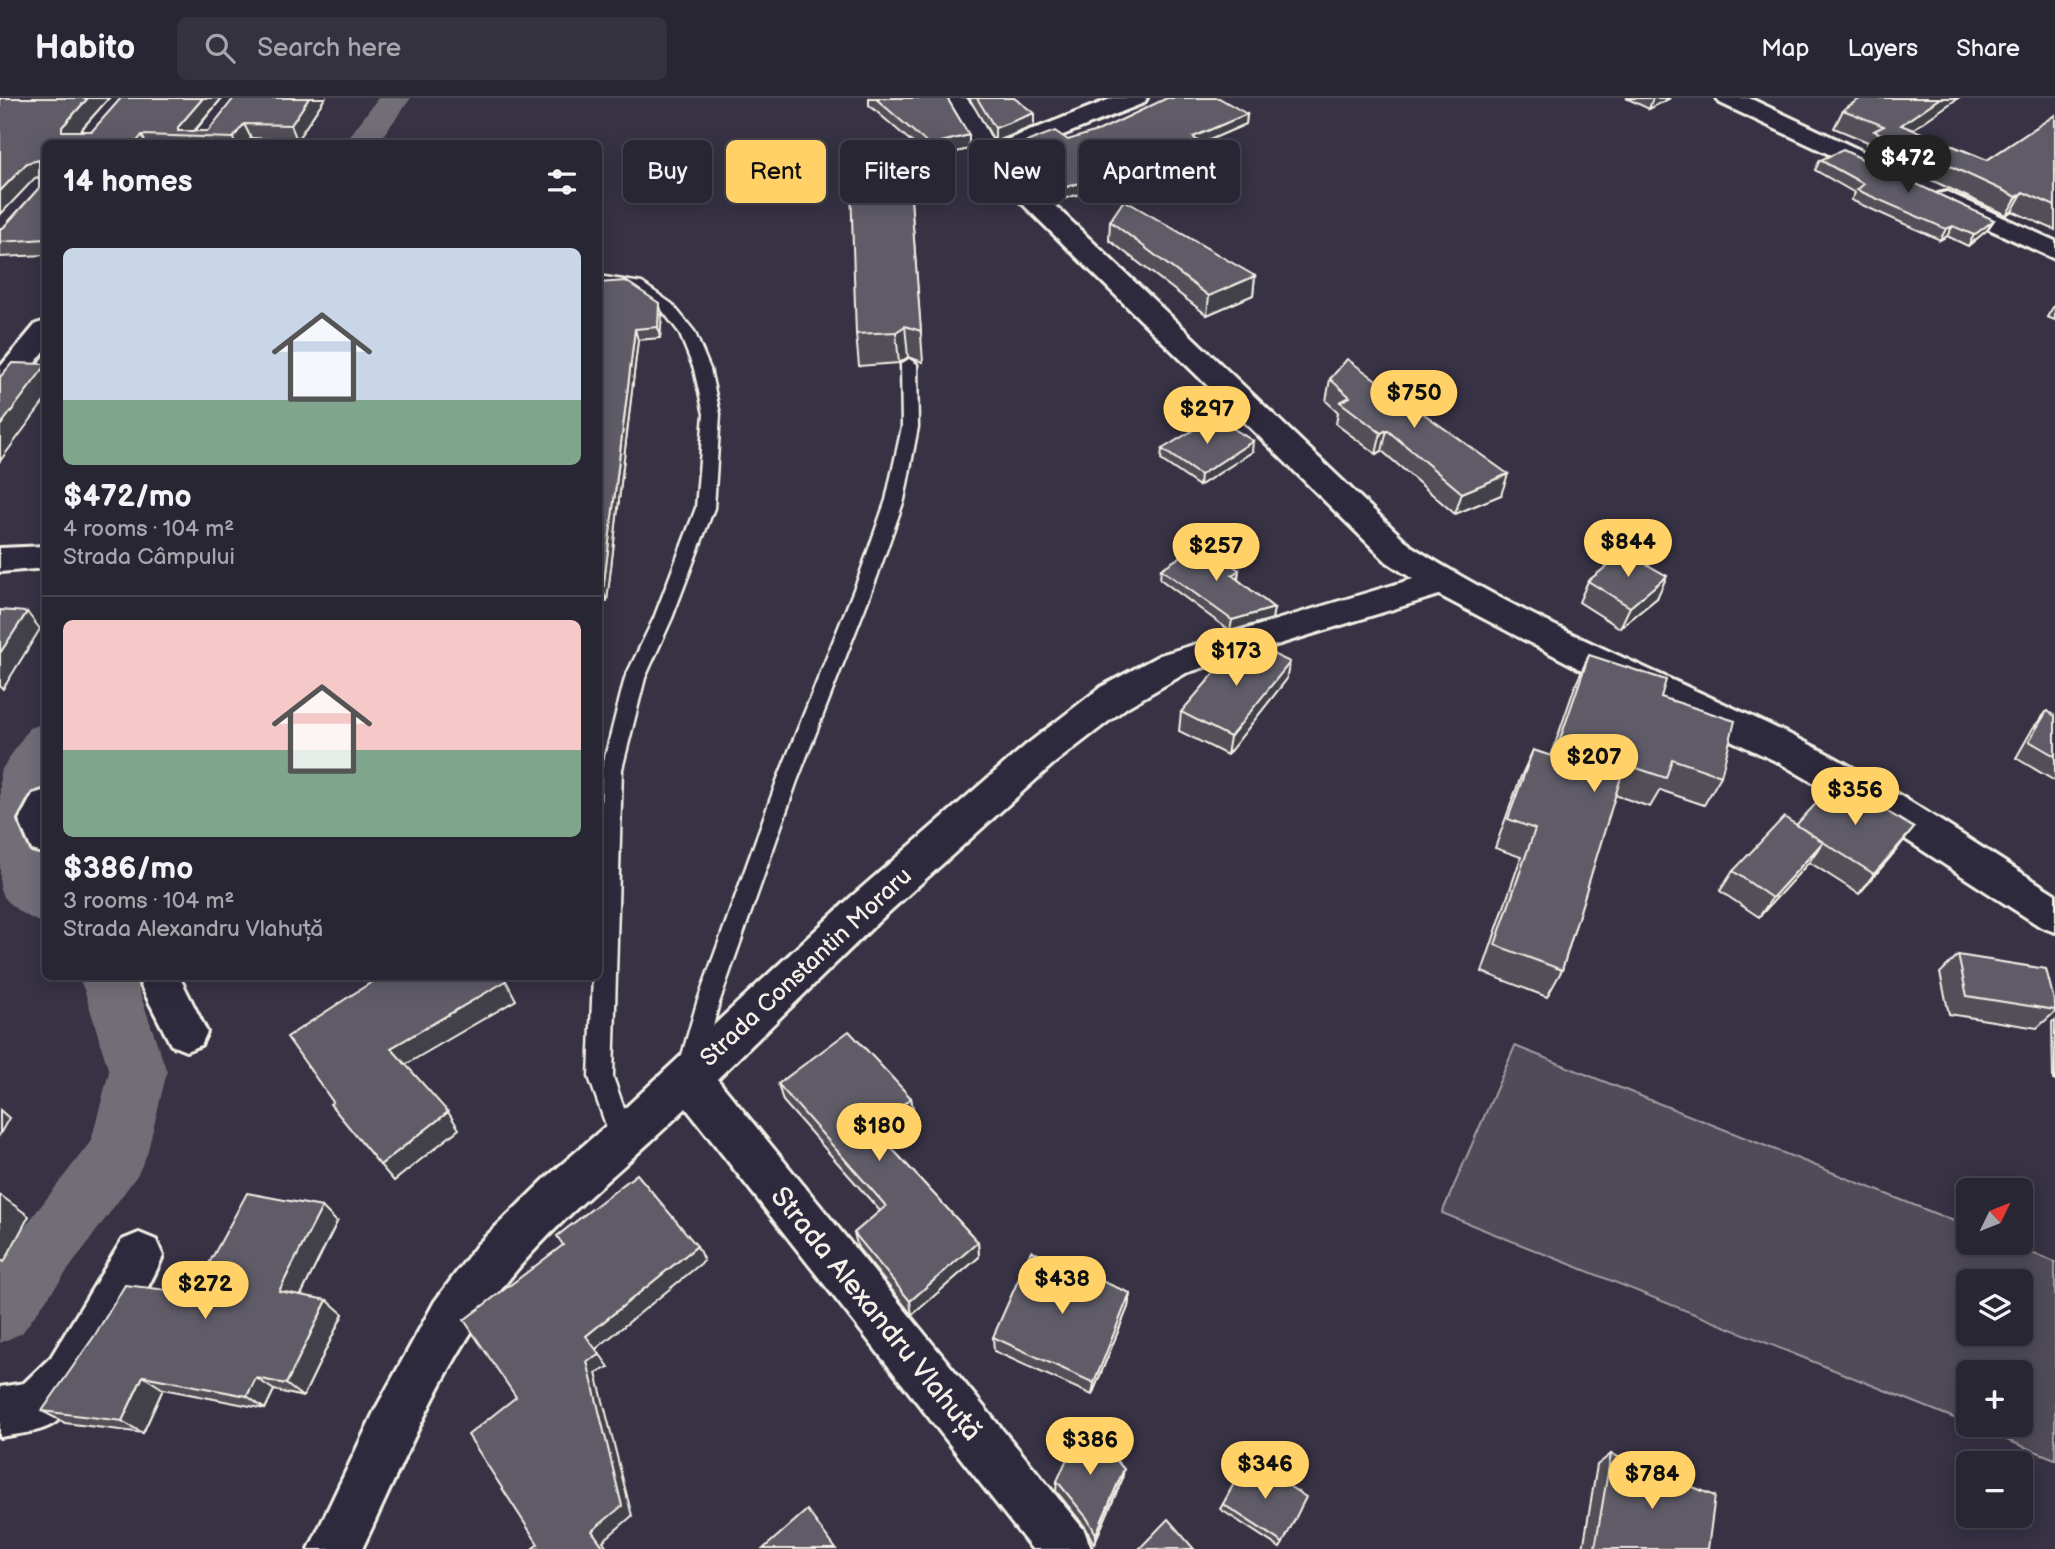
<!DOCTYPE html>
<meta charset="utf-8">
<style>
:root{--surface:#292633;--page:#35323f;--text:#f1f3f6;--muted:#a5a5ac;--line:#45434e;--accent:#ffd166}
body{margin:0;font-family:"Balsamiq Sans",sans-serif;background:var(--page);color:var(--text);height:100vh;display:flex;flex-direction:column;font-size:26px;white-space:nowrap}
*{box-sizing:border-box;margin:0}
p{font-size:23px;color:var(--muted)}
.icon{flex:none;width:38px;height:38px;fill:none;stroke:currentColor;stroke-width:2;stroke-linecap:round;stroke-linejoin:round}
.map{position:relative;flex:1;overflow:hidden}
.drawer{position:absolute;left:42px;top:42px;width:560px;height:840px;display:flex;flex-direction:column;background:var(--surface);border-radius:10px;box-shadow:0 4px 18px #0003,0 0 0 2px var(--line)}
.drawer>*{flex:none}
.guide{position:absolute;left:623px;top:42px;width:665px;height:63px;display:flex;gap:14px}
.needle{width:46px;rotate:47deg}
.fabs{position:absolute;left:1956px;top:1080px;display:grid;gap:14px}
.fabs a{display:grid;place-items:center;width:77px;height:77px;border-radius:10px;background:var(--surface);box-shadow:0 4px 18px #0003,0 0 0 2px var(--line);font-size:35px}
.price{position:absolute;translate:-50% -60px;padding:0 16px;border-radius:24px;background:var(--accent);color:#111;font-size:23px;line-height:46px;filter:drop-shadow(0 2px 4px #0008)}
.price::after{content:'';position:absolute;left:50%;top:42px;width:21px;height:16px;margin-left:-10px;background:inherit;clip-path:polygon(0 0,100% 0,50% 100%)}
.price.selected{background:#222;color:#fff}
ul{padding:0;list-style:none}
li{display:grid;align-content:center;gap:14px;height:371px;padding:0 21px}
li+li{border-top:2px solid var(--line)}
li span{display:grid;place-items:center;height:217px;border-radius:10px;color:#555}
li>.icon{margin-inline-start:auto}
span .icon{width:126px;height:126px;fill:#fffc;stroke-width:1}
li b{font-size:30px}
h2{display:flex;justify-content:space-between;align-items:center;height:84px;padding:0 21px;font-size:30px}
.chip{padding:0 24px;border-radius:10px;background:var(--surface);box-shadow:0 4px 18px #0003,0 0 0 2px var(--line);font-size:24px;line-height:63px}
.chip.selected{background:var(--accent);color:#111}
header{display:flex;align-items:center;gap:42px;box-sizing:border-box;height:98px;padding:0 35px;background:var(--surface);border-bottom:2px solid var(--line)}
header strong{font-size:33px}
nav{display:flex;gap:38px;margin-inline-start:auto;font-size:24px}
.search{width:490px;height:63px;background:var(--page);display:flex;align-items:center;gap:18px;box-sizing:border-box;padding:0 24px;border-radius:10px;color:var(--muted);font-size:26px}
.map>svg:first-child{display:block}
.green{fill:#504b59;stroke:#a29ea0;stroke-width:2;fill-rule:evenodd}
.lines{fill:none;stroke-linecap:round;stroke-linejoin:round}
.canal{fill:#726e77;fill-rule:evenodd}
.lane-casing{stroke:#f4f1e8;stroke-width:5}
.street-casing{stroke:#f4f1e8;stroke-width:6}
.secondary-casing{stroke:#f4f1e8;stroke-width:6}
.lane{fill:#2f2a3d;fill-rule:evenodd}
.street{fill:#2f2a3d;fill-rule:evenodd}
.secondary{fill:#2f2a3d;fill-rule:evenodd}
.wall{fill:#524f59;stroke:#f4f1e8;stroke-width:2}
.shaded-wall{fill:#424048;stroke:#f4f1e8;stroke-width:2}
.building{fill:#5f5c67;stroke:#f4f1e8;stroke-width:2}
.labels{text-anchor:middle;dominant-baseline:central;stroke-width:5;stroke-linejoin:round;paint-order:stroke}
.street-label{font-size:24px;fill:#f4f1e8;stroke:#2f2a3d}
.near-street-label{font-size:28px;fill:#f4f1e8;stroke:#2f2a3d}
</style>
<header>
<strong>Habito</strong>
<div class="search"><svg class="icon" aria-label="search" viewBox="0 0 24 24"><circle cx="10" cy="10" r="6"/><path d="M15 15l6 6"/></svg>Search here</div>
<nav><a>Map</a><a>Layers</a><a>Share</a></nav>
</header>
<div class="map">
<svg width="2055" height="1451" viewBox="0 0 2055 1451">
<rect width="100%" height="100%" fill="#373244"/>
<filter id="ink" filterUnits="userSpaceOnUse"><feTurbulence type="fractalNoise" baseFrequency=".0143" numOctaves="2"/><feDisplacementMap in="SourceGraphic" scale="14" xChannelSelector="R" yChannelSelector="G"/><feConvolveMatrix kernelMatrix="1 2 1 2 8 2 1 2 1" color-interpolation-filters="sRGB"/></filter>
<g filter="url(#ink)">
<path class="green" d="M 1515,948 L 1969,1129 L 1969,1144 L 2007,1145 L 2055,1164 L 2055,1361 L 1969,1327 L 2021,1326 L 2021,1274 L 1969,1274 L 1969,1326 L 1442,1115 ZM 1969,1183 L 2021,1183 L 2021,1236 L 1969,1236 Z"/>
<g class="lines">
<g class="canal">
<path d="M 378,0 L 411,0 L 377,46 L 344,46 Z"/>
<path d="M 46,625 L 46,685 L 22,722 L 46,773 L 46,826 C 28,820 9,810 0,792 L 0,674 L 29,630 Z"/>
<path d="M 78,878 L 134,878 L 167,974 L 147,1056 L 138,1076 L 22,1235 L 0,1245 L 0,1161 L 91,1043 L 109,974 L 85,894 Z"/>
</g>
<g class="lane-casing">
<g id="lane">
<path d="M 598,178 L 642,185 L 672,206 L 694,233 L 710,271 L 720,316 L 714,410 L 672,520 L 645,580 L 622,671 L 613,979 L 635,1042 L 632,1050 L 623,1053 L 614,1050 L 589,979 L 593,878 L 598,878 L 602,671 L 625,580 L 654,520 L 696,410 L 704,316 L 694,271 L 679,234 L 662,212 L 633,192 L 598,187 Z"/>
<path d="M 909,261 L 917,266 L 918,329 L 904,402 L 877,479 L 797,683 L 719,905 L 702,971 L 698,979 L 690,982 L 682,979 L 678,971 L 697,905 L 777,683 L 859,479 L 886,402 L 902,329 L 901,266 Z"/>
</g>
</g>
<g class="street-casing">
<g id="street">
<path d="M 940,0 L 966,0 L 975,11 L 994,47 L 1113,0 L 1147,0 L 1144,5 L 1005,60 L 1411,448 C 1536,528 1673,579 1805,644 C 1892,688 1973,745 2055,796 L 2055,834 L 2041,829 L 1868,717 L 1780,665 L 1599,581 L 1439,497 L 1186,575 L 1127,609 L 1052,667 L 879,823 L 717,981 L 1084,1432 L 1091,1451 L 1032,1451 L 686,1010 C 630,1065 559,1120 510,1180 C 445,1260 406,1359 362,1451 L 309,1451 L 375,1312 L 435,1203 L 477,1147 L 547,1079 L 607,1027 L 851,799 L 1026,647 L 1101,589 L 1160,557 L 1413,481 L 1387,464 L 979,63 L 953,14 Z"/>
<path d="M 46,223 L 46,251 L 11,295 L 0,297 L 0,269 L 36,226 Z"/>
<path d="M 46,448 L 46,470 L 0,474 L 0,450 Z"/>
<path d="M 46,692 L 46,756 L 32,752 L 19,722 L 33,696 Z"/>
<path d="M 136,878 L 179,878 L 207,934 L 201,947 L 186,953 L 171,947 Z"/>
<path d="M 139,1135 L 156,1142 L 163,1158 C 147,1196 85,1306 53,1326 C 38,1335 17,1336 0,1339 L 0,1289 L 24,1285 L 51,1259 L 122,1142 Z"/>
</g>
</g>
<g class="secondary-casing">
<g id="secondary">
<path d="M 1717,0 L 1749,0 L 1898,70 L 1902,75 L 1898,80 L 1889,83 L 1880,80 L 1720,5 Z"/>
<path d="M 1947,94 L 2055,143 L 2055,161 L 1938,108 L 1934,102 L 1938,96 Z"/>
</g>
</g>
<use href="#lane" class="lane"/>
<use href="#street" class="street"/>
<use href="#secondary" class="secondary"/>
</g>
<g class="wall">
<path d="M 28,0 L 109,0 L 80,33 L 92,33 L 222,0 L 195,33 L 208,33 L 325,0 L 297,42 L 251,40 L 247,46 L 46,46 L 46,157 L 0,159 L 0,130 L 3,130 L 39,90 L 39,79 L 35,80 Z"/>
<path d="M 869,0 L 947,0 L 969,37 L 969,51 L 930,60 L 869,7 Z"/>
<path d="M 969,0 L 1014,0 L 1034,28 L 995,44 Z"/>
<path d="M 1626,0 L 1670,0 L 1649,11 Z"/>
<path d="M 1861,0 L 1958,0 L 1912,31 L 1987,62 L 2055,17 L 2055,132 L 2012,113 L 2006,117 L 1865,51 L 1868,44 L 1834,30 L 1843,12 Z"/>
<path d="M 1247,16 L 1246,26 L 1198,47 L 1197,54 L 1168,63 L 1168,69 L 1063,101 L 1018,58 L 1018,47 L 1068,42 Z"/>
<path d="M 1820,62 L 1994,122 L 1987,132 L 1968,148 L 1947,138 L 1940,142 L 1851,102 L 1855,95 L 1815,72 Z"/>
<path d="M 910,88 L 923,264 L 908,259 L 899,265 L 859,268 L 856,236 Z"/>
<path d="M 1110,123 L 1255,178 L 1253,197 L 1207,217 L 1109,142 Z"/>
<path d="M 598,185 L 659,205 L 662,216 L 660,240 L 638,242 L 607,503 L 598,504 Z"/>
<path d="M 2055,206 L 2055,222 L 2047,219 Z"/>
<path d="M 1330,281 L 1501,397 L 1455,416 L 1382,353 L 1376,356 L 1336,326 L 1338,314 L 1326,303 Z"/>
<path d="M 1162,351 L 1252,354 L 1199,388 L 1161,362 Z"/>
<path d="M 1161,471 L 1239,472 L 1238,482 L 1274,510 L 1272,521 L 1230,533 L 1160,481 Z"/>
<path d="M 1588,483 L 1657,500 L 1620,530 L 1579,504 Z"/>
<path d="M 1589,557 L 1661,599 L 1721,678 L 1704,707 L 1660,692 L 1650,709 L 1615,697 L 1562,872 L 1547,899 L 1482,874 L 1521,759 L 1495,750 L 1520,681 L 1533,652 L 1551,658 L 1575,588 Z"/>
<path d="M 1286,582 L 1227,657 L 1179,633 L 1181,614 Z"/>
<path d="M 2047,613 L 2055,618 L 2055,683 L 2016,660 L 2033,630 Z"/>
<path d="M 1796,727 L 1898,750 L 1859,796 L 1809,764 L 1759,819 L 1720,793 L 1733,773 Z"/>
<path d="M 1958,857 L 2055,906 L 2055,914 L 2037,930 L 1949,916 L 1940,875 Z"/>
<path d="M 2055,922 L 2055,983 L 2053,982 L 2052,924 Z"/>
<path d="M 778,986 L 911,1000 L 914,1017 L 883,1041 L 978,1144 L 979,1159 L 912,1217 L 858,1150 L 854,1135 L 880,1113 L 783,1003 Z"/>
<path d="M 337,1124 L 301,1197 L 343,1216 L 303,1299 L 274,1292 L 265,1311 L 163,1291 L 143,1335 L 65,1325 L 42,1313 L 193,1195 Z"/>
<path d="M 1130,1195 L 1128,1209 L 1092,1297 L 994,1253 L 993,1239 Z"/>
<path d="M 1611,1356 L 1708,1451 L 1583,1451 L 1597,1367 Z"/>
<path d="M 1122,1382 L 1094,1446 L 1086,1430 L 1056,1393 L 1057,1383 Z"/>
<path d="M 1223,1406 L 1283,1445 L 1280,1450 L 1220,1411 Z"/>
</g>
<g class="shaded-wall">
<path d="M 88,0 L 109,0 L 70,44 L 62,33 L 62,29 Z"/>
<path d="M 203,0 L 222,0 L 189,39 L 178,33 L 178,29 Z"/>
<path d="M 309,0 L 325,0 L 297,42 L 291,27 Z"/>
<path d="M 1653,0 L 1670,0 L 1649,11 Z"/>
<path d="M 1940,0 L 1958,0 L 1896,43 L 1901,27 Z"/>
<path d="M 1034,15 L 1034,28 L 995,44 L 995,30 Z"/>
<path d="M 1247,16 L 1246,26 L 1198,47 L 1197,54 L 1168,63 L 1168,69 L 1063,101 L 1063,90 L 1162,54 L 1193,39 Z"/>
<path d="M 244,26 L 251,40 L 247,46 L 235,46 L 233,40 Z"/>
<path d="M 142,37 L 146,46 L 135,46 Z"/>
<path d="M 969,37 L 969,51 L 930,60 L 929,47 Z"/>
<path d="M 39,62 L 46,77 L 35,80 L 0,117 L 0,93 L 27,65 Z"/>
<path d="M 2023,94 L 2012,113 L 2006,117 L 2017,99 Z"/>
<path d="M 1994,122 L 1987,132 L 1968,148 L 1974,137 Z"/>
<path d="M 1953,128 L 1947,138 L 1940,142 L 1946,131 Z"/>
<path d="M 1255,178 L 1253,197 L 1207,217 L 1209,198 Z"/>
<path d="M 659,205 L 662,216 L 660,240 L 658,229 Z"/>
<path d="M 905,228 L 908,259 L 899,265 L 896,234 Z"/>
<path d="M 635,231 L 638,242 L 607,503 L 603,493 Z"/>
<path d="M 46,267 L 46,301 L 0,363 L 0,328 Z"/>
<path d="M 1387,332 L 1382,353 L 1376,356 L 1381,335 Z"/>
<path d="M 1253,343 L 1252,354 L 1199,388 L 1200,377 Z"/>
<path d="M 1508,376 L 1501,397 L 1455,416 L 1462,395 Z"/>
<path d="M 1239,472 L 1237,483 L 1232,477 Z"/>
<path d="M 1667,478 L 1657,500 L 1620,530 L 1630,509 Z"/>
<path d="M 1274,510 L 1272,521 L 1230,533 L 1232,522 Z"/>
<path d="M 27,514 L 40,531 L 3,591 L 0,588 L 0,555 Z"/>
<path d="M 1290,564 L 1286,582 L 1227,657 L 1230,639 Z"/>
<path d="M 1914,730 L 1898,750 L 1859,796 L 1874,776 Z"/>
<path d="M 1823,744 L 1809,764 L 1759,819 L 1772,800 Z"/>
<path d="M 506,883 L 516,902 L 403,968 L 391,950 Z"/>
<path d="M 911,1000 L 914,1017 L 876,1047 L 873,1030 Z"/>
<path d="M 0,1012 L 9,1020 L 0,1036 Z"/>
<path d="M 448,1014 L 459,1031 L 394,1083 L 380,1067 Z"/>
<path d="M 0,1097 L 29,1118 L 4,1164 L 0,1162 Z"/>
<path d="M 322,1109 L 337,1124 L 296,1207 L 279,1193 Z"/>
<path d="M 978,1144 L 979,1159 L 912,1217 L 910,1203 Z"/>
<path d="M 697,1148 L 704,1163 L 596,1251 L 609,1269 L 596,1275 L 632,1418 L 603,1443 L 608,1451 L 605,1451 L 592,1433 L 586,1238 Z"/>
<path d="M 1130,1195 L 1128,1209 L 1092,1297 L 1094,1285 Z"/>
<path d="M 327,1202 L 343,1216 L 303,1299 L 286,1286 Z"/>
<path d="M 143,1278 L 163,1291 L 143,1335 L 122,1323 Z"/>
<path d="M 256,1280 L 274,1292 L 265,1311 L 247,1298 Z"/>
<path d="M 1124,1371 L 1122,1382 L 1094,1446 L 1096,1436 Z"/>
</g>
<g class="building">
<path d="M 0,0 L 88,0 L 62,29 L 62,33 L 92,33 L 121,0 L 203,0 L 178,29 L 178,33 L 208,33 L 234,0 L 309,0 L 291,27 L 244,26 L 233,40 L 142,37 L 135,46 L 46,46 L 46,141 L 0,144 L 0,130 L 3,130 L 39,90 L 39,62 L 27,65 L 0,93 Z"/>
<path d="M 875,0 L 947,0 L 969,37 L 929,47 Z"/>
<path d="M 977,0 L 1014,0 L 1034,15 L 995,30 Z"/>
<path d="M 1167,0 L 1219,0 L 1247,16 L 1193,39 L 1198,43 L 1162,54 L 1169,58 L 1063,90 L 1018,47 L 1055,33 L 1068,42 L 1100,32 Z"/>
<path d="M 1861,0 L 1940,0 L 1901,27 L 1987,62 L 2055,17 L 2055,108 L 2023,94 L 2017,99 L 1874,33 L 1884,28 L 1843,12 Z"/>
<path d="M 1843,52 L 1994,122 L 1974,137 L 1953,128 L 1946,131 L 1857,92 L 1864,86 L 1820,62 Z"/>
<path d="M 910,88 L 921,233 L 905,228 L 896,234 L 856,236 L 851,90 Z"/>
<path d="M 1124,102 L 1255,178 L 1209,198 L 1110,123 Z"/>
<path d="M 626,183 L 659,205 L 658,229 L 635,231 L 603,493 L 598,493 L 598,185 Z"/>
<path d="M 1347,261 L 1508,376 L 1462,395 L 1387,332 L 1381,335 L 1340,304 L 1350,299 L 1330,281 Z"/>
<path d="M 12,265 L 46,266 L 46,267 L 0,328 L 0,279 Z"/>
<path d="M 1215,319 L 1253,343 L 1200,377 L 1162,351 Z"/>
<path d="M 1202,445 L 1239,472 L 1232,477 L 1274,510 L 1232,522 L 1161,471 Z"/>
<path d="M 1625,454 L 1667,478 L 1630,509 L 1588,483 Z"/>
<path d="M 0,512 L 27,514 L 0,555 Z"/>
<path d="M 1243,542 L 1290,564 L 1230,639 L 1181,614 Z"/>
<path d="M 1589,557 L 1666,582 L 1661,599 L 1735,623 L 1721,678 L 1672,661 L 1666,680 L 1625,666 L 1562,872 L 1495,847 L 1535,731 L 1508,721 L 1533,652 L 1554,659 Z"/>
<path d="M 2047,613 L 2055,618 L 2055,658 L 2029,643 Z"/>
<path d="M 1837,683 L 1914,730 L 1874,776 L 1796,727 Z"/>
<path d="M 1784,719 L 1823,744 L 1772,800 L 1733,773 Z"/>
<path d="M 1958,857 L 2046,871 L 2055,906 L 2055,912 L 1967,898 Z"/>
<path d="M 383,878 L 503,878 L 506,883 L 391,950 L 448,1014 L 380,1067 L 330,1006 L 333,1004 L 287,939 L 367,887 Z"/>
<path d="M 849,933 L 911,1000 L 873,1030 L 978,1144 L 910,1203 L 854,1135 L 886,1108 L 778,986 Z"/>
<path d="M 637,1076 L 697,1148 L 586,1238 L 600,1257 L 587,1263 L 622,1408 L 592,1433 L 605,1451 L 532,1451 L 538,1446 L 468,1337 L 516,1299 L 464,1222 L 563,1147 L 557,1138 Z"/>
<path d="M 247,1095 L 322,1109 L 279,1193 L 327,1202 L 286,1286 L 256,1280 L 247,1298 L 143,1278 L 122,1323 L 42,1313 L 95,1237 L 125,1187 L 193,1195 Z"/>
<path d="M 1031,1153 L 1130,1195 L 1094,1285 L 993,1239 Z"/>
<path d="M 1083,1325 L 1124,1371 L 1096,1436 L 1087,1420 L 1057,1383 Z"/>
<path d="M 1611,1356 L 1715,1398 L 1708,1451 L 1598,1451 L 1595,1450 Z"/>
<path d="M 1247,1361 L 1306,1399 L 1283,1445 L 1223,1406 Z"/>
<path d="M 807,1412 L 836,1451 L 763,1451 Z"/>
<path d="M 1168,1421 L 1194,1451 L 1139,1451 Z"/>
</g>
</g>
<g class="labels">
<g class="street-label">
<text transform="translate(806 869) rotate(-43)">Strada Constantin Moraru</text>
</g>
<g class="near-street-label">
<text transform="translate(876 1216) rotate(51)">Strada Alexandru Vlahuță</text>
</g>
</g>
</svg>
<div class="fabs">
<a><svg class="needle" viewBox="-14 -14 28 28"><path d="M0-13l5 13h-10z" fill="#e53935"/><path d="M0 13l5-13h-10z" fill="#a5a5ac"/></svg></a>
<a><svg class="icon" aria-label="layers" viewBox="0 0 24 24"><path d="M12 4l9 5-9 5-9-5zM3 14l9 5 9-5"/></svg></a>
<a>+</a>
<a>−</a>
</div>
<b class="price selected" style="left:1908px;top:97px">$472</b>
<b class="price" style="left:1414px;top:332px">$750</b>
<b class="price" style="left:1207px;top:348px">$297</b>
<b class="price" style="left:1628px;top:481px">$844</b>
<b class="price" style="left:1216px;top:485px">$257</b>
<b class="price" style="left:1236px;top:590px">$173</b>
<b class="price" style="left:1594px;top:696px">$207</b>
<b class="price" style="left:1855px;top:729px">$356</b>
<b class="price" style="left:879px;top:1065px">$180</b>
<b class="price" style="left:1062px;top:1218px">$438</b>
<b class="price" style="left:205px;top:1223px">$272</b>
<b class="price" style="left:1090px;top:1379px">$386</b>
<b class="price" style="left:1265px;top:1403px">$346</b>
<b class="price" style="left:1652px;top:1413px">$784</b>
<div class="guide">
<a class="chip">Buy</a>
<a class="chip selected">Rent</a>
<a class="chip">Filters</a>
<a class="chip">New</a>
<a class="chip">Apartment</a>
</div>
<section class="drawer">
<h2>14 homes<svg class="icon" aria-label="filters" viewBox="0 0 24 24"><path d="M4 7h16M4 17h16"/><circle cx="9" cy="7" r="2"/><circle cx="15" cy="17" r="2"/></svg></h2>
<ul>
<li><span style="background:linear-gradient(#c9d6e8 70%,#7fa58c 0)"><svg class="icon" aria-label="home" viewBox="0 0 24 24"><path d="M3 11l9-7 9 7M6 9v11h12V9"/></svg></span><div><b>$472/mo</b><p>4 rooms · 104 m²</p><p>Strada Câmpului</p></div></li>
<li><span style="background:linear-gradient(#f6c9c9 60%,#7fa58c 0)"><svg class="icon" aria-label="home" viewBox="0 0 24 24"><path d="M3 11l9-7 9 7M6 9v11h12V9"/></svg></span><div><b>$386/mo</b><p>3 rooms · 104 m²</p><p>Strada Alexandru Vlahuță</p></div></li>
</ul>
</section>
</div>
